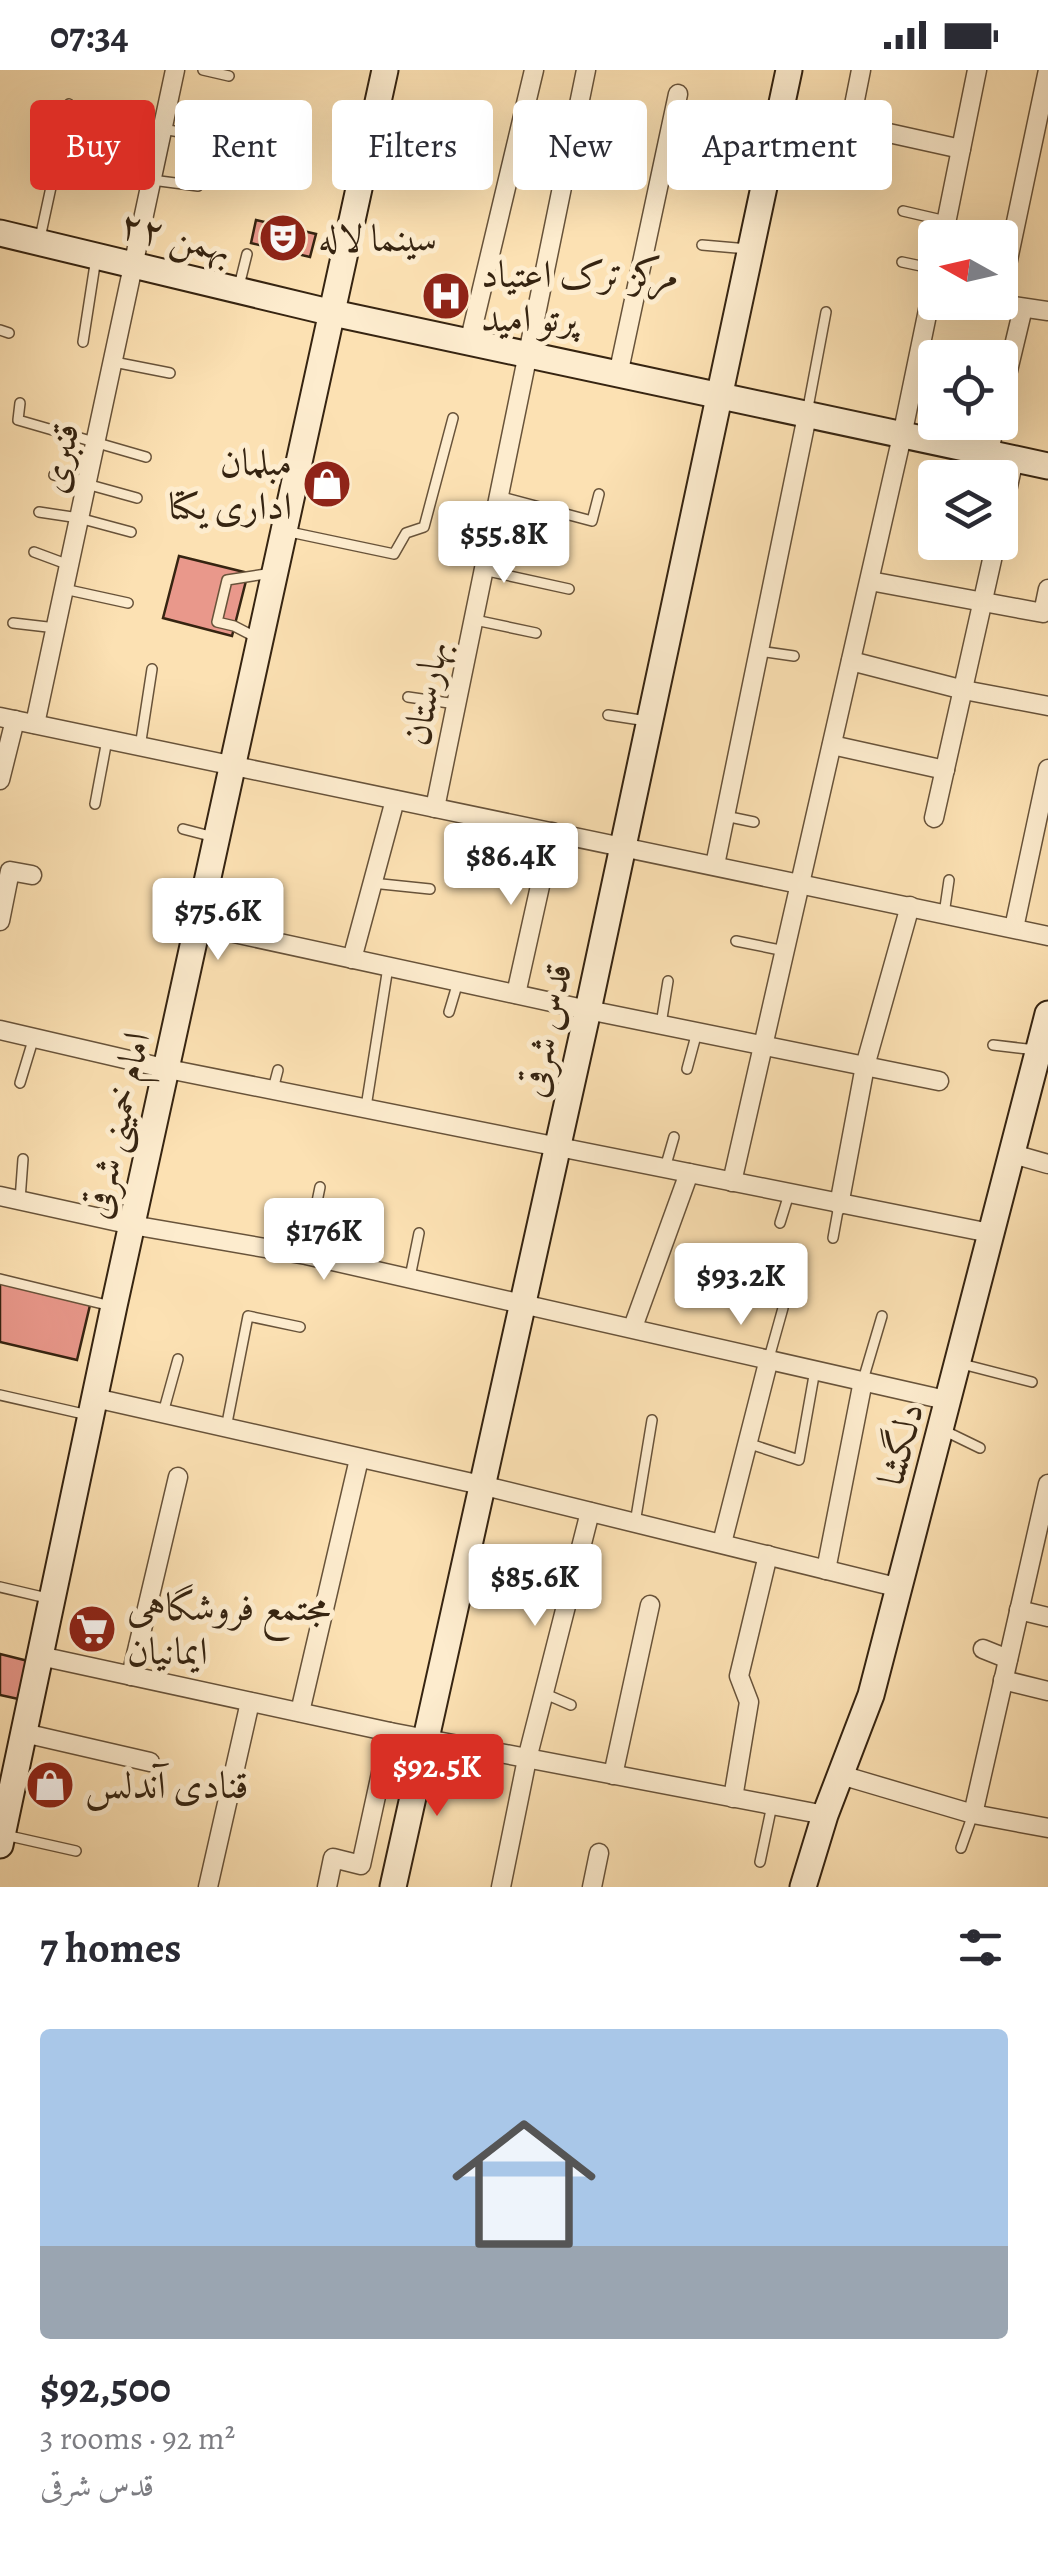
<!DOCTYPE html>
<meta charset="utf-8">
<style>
:root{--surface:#fff;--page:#f2f2f3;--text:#2b2b33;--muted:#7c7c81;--accent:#d93025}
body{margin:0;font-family:Alegreya,Amiri,serif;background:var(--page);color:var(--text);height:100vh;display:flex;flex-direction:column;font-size:38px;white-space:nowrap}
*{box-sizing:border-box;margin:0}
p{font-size:32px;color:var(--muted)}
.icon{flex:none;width:55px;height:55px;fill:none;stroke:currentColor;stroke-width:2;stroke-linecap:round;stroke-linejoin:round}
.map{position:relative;height:1817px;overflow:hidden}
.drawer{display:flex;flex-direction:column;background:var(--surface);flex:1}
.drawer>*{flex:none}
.banner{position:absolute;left:30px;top:30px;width:990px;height:90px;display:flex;gap:20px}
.needle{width:65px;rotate:278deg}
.tools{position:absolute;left:918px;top:150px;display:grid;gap:20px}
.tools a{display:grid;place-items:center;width:100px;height:100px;border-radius:10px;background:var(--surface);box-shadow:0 10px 40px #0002;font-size:50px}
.price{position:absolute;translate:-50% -85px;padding:0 22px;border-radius:10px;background:#fff;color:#222;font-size:32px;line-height:65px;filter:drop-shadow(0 2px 5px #0008)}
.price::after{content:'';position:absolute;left:50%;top:60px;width:30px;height:22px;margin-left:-15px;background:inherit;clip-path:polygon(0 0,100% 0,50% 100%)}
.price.current{background:var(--accent);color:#fff}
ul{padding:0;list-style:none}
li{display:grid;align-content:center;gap:20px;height:530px;padding:0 40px}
li span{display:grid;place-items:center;height:310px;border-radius:10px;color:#555}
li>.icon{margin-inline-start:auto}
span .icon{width:180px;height:180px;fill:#fffc;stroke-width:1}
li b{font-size:42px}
h2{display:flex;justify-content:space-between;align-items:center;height:120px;padding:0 40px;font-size:42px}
.chip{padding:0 35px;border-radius:10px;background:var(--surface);box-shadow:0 10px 40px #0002;font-size:35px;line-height:90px}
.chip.current{background:var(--accent);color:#fff}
.status{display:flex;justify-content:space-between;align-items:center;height:70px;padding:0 50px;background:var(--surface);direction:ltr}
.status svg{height:28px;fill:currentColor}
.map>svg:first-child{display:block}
.building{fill:#e9988b;stroke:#362411;stroke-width:2.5}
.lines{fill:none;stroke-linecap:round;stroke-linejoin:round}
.lane-casing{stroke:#68533a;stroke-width:12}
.street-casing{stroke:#68533a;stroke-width:21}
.secondary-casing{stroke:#362411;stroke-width:29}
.lane{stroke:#fdecce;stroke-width:9}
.street{stroke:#fdecce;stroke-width:18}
.secondary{stroke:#fdecce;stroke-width:25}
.labels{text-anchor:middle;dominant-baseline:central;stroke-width:10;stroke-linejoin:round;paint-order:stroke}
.street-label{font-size:38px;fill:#362411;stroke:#fdecce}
.poi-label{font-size:38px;fill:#362411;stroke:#fdecce;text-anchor:start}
</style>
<div class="status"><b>07:34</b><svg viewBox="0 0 49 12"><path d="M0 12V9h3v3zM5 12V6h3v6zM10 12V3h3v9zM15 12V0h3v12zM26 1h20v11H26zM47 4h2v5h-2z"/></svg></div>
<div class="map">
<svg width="1048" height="1817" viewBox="0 0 1048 1817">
<rect width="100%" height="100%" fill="#fce1b3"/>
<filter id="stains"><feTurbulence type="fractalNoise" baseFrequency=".002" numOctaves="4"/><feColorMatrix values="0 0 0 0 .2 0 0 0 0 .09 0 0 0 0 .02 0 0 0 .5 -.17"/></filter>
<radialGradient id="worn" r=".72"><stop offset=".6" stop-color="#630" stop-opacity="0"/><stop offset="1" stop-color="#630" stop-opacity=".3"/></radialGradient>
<g class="building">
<path d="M 256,150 L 316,164 L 310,187 L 251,173 Z"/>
<path d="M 179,486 L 248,503 L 232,566 L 163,548 Z"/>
<path d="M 0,1210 L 91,1231 L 77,1290 L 0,1272 Z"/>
<path d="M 0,1584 L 32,1592 L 23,1630 L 0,1625 Z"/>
</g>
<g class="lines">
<g class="lane-casing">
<g id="lane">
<path d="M 203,0 L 229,6"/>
<path d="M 162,59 L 198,65"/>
<path d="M 152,110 L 198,116"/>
<path d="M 903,141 L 946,151"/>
<path d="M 40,168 L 69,34"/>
<path d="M 702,175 L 748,179"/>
<path d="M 902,192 L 935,199"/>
<path d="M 239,216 L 247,184"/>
<path d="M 0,260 L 9,263"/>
<path d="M 83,272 L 96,188"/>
<path d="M 114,292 L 170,303"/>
<path d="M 20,333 L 18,350 L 146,387"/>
<path d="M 807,343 L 826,242"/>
<path d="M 54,405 L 137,428"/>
<path d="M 498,426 L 592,451 L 599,424"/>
<path d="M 39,442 L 79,448 L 131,462"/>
<path d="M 285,461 L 394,484 L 406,463 L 424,457 L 453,348"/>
<path d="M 34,482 L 69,495"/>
<path d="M 483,500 L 569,519"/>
<path d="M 64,519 L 128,533"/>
<path d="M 475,550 L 536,563"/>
<path d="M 13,553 L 56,558"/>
<path d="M 259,569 L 234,556 L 217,552 L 227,510 L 272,503"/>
<path d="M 759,581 L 794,586"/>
<path d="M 408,627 L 456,634"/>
<path d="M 608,645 L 647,651"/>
<path d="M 140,677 L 152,599"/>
<path d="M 95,734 L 107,670"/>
<path d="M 725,746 L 754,752"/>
<path d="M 183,759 L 214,767"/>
<path d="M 372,813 L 430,819"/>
<path d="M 944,844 L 949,810"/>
<path d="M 736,871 L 785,881"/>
<path d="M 449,942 L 458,912"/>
<path d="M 661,954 L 668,911"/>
<path d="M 993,975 L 1036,980"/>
<path d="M 687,999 L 697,962"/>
<path d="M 20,1013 L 34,967"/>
<path d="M 273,1019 L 278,1000"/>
<path d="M 366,1037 L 388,897"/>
<path d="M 665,1098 L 674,1067"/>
<path d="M 20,1130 L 23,1089"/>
<path d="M 780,1153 L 789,1124"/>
<path d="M 833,1168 L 839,1135"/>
<path d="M 306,1185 L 320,1117"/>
<path d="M 410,1207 L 419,1163"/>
<path d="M 0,1209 L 111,1236"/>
<path d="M 769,1288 L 783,1238"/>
<path d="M 962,1294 L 1032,1312"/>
<path d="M 863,1310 L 882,1246"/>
<path d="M 0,1325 L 88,1345"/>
<path d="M 163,1343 L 178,1289"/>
<path d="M 226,1358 L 248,1246 L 300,1257"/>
<path d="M 945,1361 L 980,1378"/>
<path d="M 747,1373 L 799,1390 L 815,1300"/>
<path d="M 635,1453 L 652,1350"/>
<path d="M 0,1517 L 51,1529"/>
<path d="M 543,1623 L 571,1635"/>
<path d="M 5,1765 L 76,1781"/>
<path d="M 961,1778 L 973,1744"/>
<path d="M 760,1792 L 772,1735"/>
</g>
</g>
<g class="street-casing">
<g id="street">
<path d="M 780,39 L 961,79"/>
<path d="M 850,55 L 861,0"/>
<path d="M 943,168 L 977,0"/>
<path d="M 1000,228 L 1048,0"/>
<path d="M 986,232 L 1048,241"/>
<path d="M 469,273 L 534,0"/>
<path d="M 618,305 L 678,24"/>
<path d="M 1000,334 L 1023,238"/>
<path d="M 988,384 L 996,352"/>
<path d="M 1000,453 L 1014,389"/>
<path d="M 870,511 L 1043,543 L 1048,519"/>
<path d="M 851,591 L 964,620 L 1048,636"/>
<path d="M 0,647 L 1048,866"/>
<path d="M 35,654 L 175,0"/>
<path d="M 832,675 L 945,700"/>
<path d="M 0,710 L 15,650"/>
<path d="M 435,738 L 586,0"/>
<path d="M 934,748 L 996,472"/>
<path d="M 715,795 L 807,346"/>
<path d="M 0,851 L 10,801 L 32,805"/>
<path d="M 197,855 L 588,940 L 939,1011"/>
<path d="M 1014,858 L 1048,699"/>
<path d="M 352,889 L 395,730"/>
<path d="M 516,924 L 552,762"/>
<path d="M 0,960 L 168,999 L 990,1163"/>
<path d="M 1013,1084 L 1048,1094"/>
<path d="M 732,1112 L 902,366 L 935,206"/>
<path d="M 0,1126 L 132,1155 L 306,1185 L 950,1331"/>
<path d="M 839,1135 L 865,996 L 910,836"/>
<path d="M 633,1257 L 689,1103"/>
<path d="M 95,1328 L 481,1415 L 900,1518"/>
<path d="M 722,1473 L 769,1289"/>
<path d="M 826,1500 L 863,1311"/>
<path d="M 1019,1540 L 1048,1547"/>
<path d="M 983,1579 L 1008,1589"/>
<path d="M 40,1586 L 390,1662 L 825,1745"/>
<path d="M 131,1606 L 178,1407"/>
<path d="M 1003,1610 L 1048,1621"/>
<path d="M 300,1642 L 359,1389"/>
<path d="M 24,1663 L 150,1692"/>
<path d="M 613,1705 L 650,1535"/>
<path d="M 841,1705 L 973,1744 L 1048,1758"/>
<path d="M 733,1728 L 749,1632 L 739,1606 L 768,1485"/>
<path d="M 973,1744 L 1048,1414"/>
<path d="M 208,1817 L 250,1632"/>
<path d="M 327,1817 L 333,1788 L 361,1795 L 390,1662"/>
<path d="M 501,1817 L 527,1689 L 590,1442"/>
<path d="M 592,1817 L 599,1783"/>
</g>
</g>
<g class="secondary-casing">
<g id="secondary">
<path d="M 0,163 L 333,243 L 1048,396"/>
<path d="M 0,1775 L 114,1236 L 385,0"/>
<path d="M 393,1817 L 588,940 L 789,0"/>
<path d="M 803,1817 L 825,1745 L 871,1625 L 1048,944"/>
</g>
</g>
<use href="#lane" class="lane"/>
<use href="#street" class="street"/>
<use href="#secondary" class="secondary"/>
</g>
<defs>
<g id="theatre-disc" transform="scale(2.5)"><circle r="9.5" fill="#8f2418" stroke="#fdecce"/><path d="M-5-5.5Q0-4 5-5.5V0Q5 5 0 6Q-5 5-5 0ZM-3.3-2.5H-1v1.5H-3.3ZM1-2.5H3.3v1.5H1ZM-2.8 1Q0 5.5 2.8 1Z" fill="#fff"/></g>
<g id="hospital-disc" transform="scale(2.5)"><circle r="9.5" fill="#8f2418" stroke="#fdecce"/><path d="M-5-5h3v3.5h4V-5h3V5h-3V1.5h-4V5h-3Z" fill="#fff"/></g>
<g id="shop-disc" transform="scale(2.5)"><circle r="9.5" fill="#8f2418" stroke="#fdecce"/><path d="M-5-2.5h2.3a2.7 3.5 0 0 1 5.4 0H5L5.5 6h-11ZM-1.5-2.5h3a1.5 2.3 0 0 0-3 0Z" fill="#fff"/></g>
<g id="supermarket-disc" transform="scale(2.5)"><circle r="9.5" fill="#8f2418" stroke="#fdecce"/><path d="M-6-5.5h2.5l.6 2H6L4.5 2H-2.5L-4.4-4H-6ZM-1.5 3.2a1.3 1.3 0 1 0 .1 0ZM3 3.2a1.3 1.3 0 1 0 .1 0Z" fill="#fff"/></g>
</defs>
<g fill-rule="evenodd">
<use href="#theatre-disc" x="283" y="168"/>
<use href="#hospital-disc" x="446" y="226"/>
<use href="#shop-disc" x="327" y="414"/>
<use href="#supermarket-disc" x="92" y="1559"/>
<use href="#shop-disc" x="50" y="1715"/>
</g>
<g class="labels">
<g class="street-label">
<text transform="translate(176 166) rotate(14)">۲۲ بهمن</text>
<text transform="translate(59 388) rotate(-78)">قنبری</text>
<text transform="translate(425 623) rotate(-79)">بهارستان</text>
<text transform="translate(545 960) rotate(-78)">قدس شرقی</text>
<text transform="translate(116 1055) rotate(-77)">امام خمینی شرقی</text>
<text transform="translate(900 1374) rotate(-75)">دلگشا</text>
</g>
<g class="poi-label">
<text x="318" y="168">سینما لاله</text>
<text x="481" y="204">مرکز ترک اعتیاد<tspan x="481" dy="44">پرتو امید</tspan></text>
<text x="292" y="392" text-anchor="end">مبلمان<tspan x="292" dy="44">اداری یکتا</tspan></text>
<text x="127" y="1537">مجتمع فروشگاهی<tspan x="127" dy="44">ایمانیان</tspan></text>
<text x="85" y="1715">قنادی آندلس</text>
</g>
</g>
<rect width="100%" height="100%" filter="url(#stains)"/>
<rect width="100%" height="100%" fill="url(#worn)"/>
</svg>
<div class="tools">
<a><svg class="needle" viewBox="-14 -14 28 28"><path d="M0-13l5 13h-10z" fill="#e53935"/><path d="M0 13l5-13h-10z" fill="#7c7c81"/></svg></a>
<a><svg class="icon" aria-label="locate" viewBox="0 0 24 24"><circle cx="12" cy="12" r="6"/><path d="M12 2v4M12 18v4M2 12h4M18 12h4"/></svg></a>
<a><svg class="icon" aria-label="layers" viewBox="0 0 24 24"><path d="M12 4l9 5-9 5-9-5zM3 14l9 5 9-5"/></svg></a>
</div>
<b class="price" style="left:504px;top:516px">$55.8K</b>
<b class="price" style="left:511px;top:838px">$86.4K</b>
<b class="price" style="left:218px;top:893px">$75.6K</b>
<b class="price" style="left:324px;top:1213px">$176K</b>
<b class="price" style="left:741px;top:1258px">$93.2K</b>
<b class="price" style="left:535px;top:1559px">$85.6K</b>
<b class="price current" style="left:437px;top:1749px">$92.5K</b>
<div class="banner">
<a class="chip current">Buy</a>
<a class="chip">Rent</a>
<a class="chip">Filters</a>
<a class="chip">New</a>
<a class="chip">Apartment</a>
</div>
</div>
<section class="drawer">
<h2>7 homes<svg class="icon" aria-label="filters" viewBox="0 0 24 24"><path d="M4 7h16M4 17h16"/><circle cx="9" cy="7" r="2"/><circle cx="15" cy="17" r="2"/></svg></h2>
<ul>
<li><span style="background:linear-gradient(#a9c7e8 70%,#9aa5b1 0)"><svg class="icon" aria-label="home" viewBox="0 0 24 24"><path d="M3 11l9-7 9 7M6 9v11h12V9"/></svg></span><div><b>$92,500</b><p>3 rooms · 92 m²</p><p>قدس شرقی</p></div></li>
</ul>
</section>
